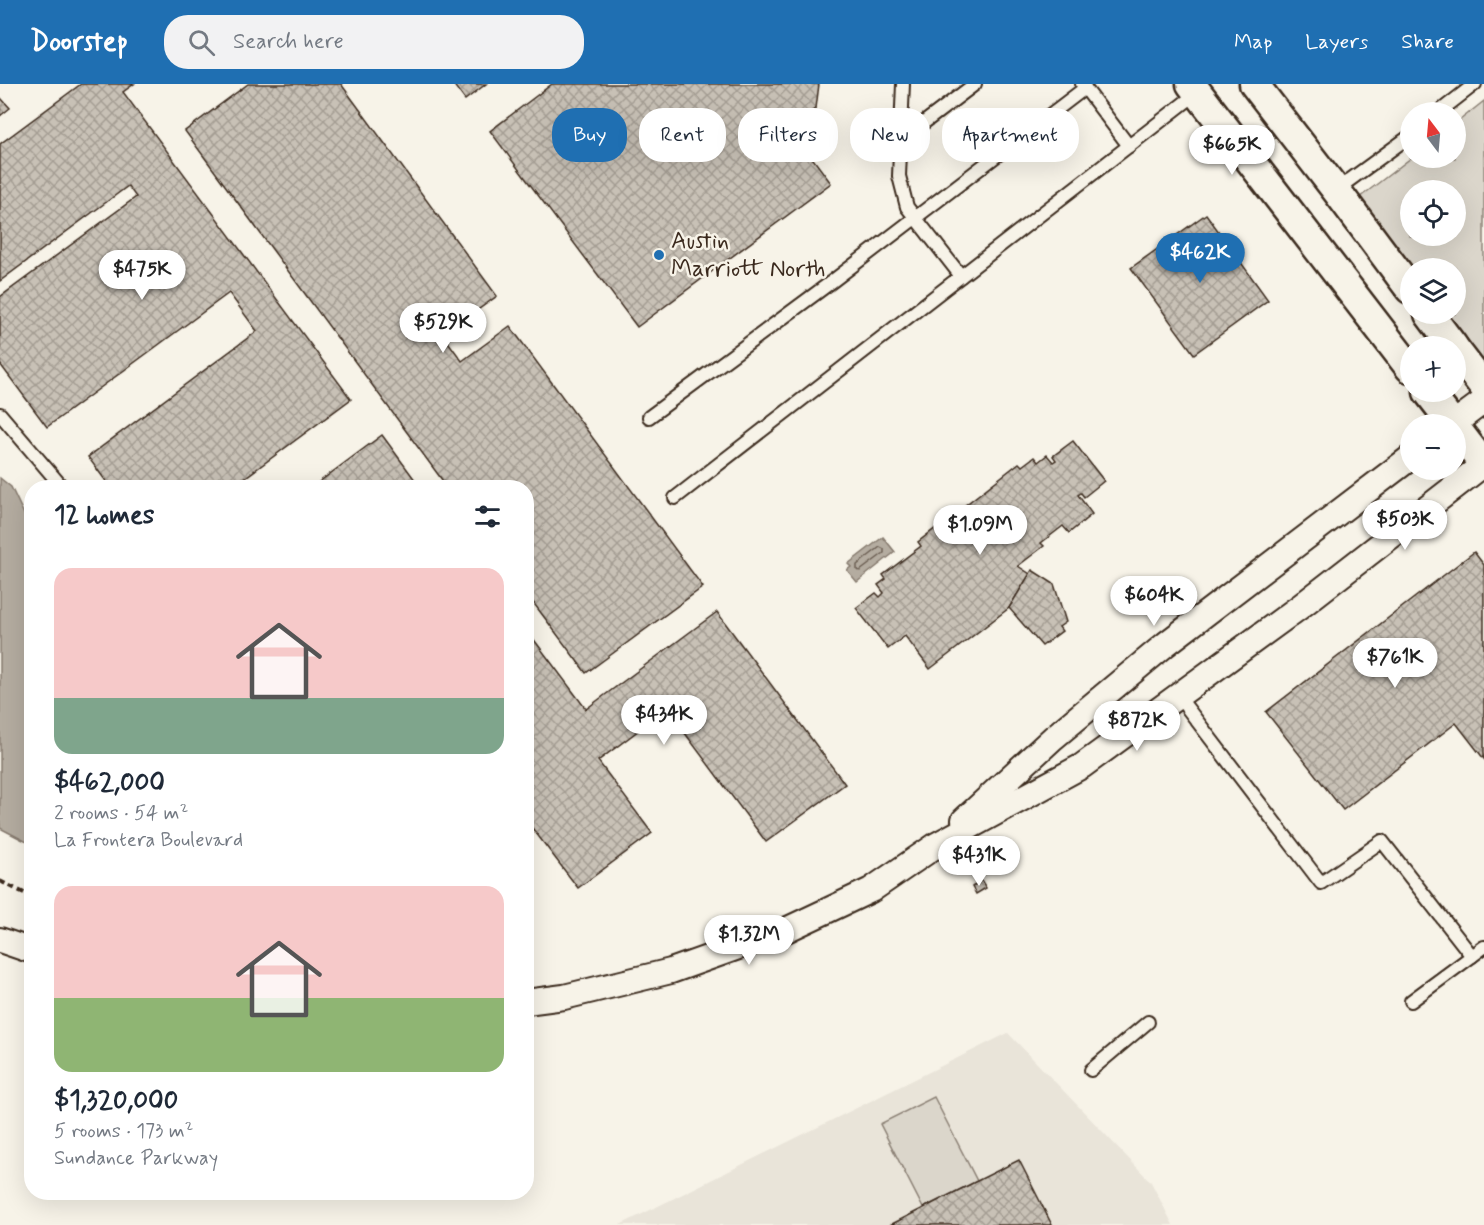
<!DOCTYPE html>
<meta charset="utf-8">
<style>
:root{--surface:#fff;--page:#f2f2f3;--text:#1f2937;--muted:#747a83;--accent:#1f6fb2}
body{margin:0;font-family:Mynerve,sans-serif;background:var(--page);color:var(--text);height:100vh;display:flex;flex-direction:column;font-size:22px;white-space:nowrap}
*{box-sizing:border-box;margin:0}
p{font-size:20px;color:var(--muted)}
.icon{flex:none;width:33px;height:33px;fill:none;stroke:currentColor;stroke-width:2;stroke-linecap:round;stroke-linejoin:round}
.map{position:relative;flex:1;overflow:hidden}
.side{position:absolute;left:24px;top:396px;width:510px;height:720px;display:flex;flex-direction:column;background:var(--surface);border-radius:24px;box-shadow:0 6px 24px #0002}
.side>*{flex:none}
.guide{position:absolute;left:552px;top:24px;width:570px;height:54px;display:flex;gap:12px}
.needle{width:39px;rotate:344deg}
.controls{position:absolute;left:1400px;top:18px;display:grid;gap:12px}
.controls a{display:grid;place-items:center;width:66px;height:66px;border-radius:50%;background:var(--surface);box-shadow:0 6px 24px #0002;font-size:30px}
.price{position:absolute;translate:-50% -51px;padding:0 14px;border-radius:21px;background:#fff;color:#222;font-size:20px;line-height:39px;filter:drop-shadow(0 2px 3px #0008)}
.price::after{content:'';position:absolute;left:50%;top:36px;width:18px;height:14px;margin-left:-9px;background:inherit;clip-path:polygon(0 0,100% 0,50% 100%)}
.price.current{background:var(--accent);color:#fff}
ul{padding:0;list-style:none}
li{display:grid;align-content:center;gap:12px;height:318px;padding:0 30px}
li span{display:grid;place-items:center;height:186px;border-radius:18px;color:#555}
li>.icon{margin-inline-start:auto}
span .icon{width:108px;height:108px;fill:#fffc;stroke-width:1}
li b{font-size:26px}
h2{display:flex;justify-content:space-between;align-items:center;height:72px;padding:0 30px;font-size:26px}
.pill{padding:0 21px;border-radius:24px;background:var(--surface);box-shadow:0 6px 24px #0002;font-size:21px;line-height:54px}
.pill.current{background:var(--accent);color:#fff}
header{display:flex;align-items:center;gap:36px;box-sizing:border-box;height:84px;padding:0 30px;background:var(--accent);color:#fff}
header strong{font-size:28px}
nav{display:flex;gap:33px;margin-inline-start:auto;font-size:21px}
.search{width:420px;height:54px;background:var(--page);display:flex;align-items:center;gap:15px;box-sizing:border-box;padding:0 21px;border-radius:24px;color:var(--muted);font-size:22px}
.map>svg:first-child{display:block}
.built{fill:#e9e4d9}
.park{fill:#dbd6cb;stroke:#8b8074;stroke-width:1.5;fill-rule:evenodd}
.water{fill:#b4aca0;stroke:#84786c;stroke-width:1.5}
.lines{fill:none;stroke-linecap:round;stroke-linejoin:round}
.shore{stroke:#6b5e52;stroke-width:1.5}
.building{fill:url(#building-cross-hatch);stroke:#3b2a1e;stroke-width:1.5}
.service-casing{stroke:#3b2a1e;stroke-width:16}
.minor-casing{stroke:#3b2a1e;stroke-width:28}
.tertiary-casing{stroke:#3b2a1e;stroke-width:33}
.path{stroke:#3b2a1e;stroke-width:4;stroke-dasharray:6 4.5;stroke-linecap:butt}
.service{stroke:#f7f3e8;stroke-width:12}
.minor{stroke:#f7f3e8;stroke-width:24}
.tertiary{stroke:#f7f3e8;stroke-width:28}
.poi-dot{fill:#1f6fb2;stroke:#f7f3e8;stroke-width:2}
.labels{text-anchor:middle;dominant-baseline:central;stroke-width:5;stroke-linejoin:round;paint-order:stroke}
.poi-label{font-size:24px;fill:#3b2a1e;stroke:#f7f3e8;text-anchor:start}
</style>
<header>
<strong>Doorstep</strong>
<div class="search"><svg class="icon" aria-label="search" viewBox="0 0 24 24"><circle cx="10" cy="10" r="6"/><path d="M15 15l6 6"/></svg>Search here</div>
<nav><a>Map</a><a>Layers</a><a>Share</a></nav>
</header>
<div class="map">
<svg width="1484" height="1141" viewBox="0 0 1484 1141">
<defs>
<pattern id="building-cross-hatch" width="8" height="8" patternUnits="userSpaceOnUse" patternTransform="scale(1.5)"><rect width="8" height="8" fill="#c8c1b6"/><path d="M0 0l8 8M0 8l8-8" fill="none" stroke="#a49d93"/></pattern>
</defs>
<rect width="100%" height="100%" fill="#f7f3e8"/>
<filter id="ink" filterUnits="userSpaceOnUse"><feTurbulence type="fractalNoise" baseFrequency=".0167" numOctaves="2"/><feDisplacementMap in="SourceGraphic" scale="12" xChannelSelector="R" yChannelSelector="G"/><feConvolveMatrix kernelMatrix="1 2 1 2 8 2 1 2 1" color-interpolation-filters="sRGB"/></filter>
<g filter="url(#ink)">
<path class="built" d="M 1008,949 L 1151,1098 L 1173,1141 L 620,1141 Z"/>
<g class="park">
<path d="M 1484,17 L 1484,279 L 1445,230 L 1455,230 L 1455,184 L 1410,184 L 1355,117 L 1411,74 L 1455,74 L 1455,40 ZM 1410,106 L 1455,106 L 1455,152 L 1410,152 Z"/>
<path d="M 934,1013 L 977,1097 L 923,1124 L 880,1040 Z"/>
</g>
<g class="water">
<path d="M 0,394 L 11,403 L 31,445 L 31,759 L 25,757 L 0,744 Z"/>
<path d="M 883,453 L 895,468 L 857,498 L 847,486 L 851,483 L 848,480 Z"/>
</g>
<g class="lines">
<path class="shore" d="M 880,463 L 884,465 L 884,469 L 860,487 L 857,486 L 857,481 Z"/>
</g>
<g class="building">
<path d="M 81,0 L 134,0 L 123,8 L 351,315 L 231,404 L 111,404 L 88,373 L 257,247 L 229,209 L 47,343 L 0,280 L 0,213 L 136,113 L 128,102 L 0,197 L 0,60 Z"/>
<path d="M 248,0 L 341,0 L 497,212 L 443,251 L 462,277 L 510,242 L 703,503 L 586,589 L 526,509 L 526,404 L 448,404 L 185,47 Z"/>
<path d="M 453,0 L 486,0 L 465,16 Z"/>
<path d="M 552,0 L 819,0 L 816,24 L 790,44 L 831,99 L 637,243 L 490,47 Z"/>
<path d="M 0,13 L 10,24 L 0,32 Z"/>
<path d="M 1206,130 L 1268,216 L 1194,270 L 1131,184 Z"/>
<path d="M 382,351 L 421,404 L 311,404 Z"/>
<path d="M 1073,357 L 1104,397 L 1084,413 L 1081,409 L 1078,411 L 1092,430 L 1069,449 L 1063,442 L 1041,459 L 1044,462 L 1018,482 L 1030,490 L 1009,524 L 930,585 L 905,552 L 888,565 L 856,524 L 876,509 L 880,513 L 884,509 L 878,501 L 886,495 L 883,491 L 921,462 L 918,458 L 1019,379 L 1022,382 L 1034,373 L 1038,378 L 1047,371 L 1053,378 L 1056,376 L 1053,372 Z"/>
<path d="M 1474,468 L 1484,481 L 1484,675 L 1456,639 L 1343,726 L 1266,628 Z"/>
<path d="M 1032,486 L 1054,500 L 1066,538 L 1059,543 L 1062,547 L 1042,562 L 1009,524 Z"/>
<path d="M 717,528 L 845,700 L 766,758 L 667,625 L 598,677 L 652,749 L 578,804 L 526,736 L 526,545 L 586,625 Z"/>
<path d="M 981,796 L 986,804 L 976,810 L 972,803 Z"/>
<path d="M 1019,1076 L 1052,1141 L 890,1141 L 977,1097 Z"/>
</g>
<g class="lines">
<g class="service-casing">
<g id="service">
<path d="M 903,0 L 899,92 L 907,123 L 961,192"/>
<path d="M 1082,0 L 1129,62"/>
<path d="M 1439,28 L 1475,0"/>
<path d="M 901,56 L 975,0"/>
<path d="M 1336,106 L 1410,52"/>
<path d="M 0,330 L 63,404"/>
<path d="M 649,333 L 830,199 L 1085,4"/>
<path d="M 675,414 L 1197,9"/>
<path d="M 1178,612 L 1321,799 L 1382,757 L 1472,872 L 1484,863"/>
<path d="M 1411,917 L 1472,872"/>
<path d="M 1091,986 L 1148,938"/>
</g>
</g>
<g class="minor-casing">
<g id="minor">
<path d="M 1453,340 L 1484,317"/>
<path d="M 964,736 L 1053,654 L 1166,560 L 1410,374"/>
<path d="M 0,856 L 32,867"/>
<path d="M 526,918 L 564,913 L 671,887 L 786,846 L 871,806 L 938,760 L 1082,682 L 1301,522 L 1484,380"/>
</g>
</g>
<g class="tertiary-casing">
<g id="tertiary">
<path d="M 1191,0 L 1410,284"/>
<path d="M 1254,0 L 1336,106 L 1410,205"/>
<path d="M 1429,230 L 1453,262"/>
<path d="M 1455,265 L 1484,303"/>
<path d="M 1428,308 L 1453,340"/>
<path d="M 1455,343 L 1484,381"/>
</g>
</g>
<path class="path" d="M 0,797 L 32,813"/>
<use href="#service" class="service"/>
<use href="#minor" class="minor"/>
<use href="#tertiary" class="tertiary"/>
</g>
</g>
<circle class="poi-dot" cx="659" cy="171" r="6"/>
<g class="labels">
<g class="poi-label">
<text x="671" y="157">Austin<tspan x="671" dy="28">Marriott North</tspan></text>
</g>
</g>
</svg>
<div class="controls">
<a><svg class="needle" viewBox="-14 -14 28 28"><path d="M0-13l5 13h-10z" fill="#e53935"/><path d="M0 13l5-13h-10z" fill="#747a83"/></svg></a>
<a><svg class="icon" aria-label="locate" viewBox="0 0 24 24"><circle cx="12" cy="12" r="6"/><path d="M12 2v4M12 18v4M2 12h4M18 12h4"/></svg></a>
<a><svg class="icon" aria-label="layers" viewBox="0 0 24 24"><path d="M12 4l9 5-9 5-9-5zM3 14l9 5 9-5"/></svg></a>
<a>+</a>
<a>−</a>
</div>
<b class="price" style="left:1232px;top:92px">$665K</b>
<b class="price current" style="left:1200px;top:200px">$462K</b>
<b class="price" style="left:142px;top:217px">$475K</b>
<b class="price" style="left:443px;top:270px">$529K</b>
<b class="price" style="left:1405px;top:467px">$503K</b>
<b class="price" style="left:980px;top:472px">$1.09M</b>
<b class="price" style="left:1154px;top:543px">$604K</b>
<b class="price" style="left:1395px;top:605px">$761K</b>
<b class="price" style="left:664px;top:662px">$434K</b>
<b class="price" style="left:1137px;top:668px">$872K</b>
<b class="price" style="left:979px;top:803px">$431K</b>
<b class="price" style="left:749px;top:882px">$1.32M</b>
<div class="guide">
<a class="pill current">Buy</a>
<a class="pill">Rent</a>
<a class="pill">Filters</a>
<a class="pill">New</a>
<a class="pill">Apartment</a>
</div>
<section class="side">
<h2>12 homes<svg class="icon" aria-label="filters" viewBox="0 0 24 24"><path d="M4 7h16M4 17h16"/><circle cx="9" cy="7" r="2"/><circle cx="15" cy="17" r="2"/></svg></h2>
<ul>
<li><span style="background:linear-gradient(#f6c9c9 70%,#7fa58c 0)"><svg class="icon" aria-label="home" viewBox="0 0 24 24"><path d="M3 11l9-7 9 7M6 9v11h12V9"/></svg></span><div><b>$462,000</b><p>2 rooms · 54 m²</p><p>La Frontera Boulevard</p></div></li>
<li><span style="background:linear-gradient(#f6c9c9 60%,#8fb573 0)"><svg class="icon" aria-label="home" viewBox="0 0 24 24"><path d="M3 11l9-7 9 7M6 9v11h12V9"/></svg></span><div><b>$1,320,000</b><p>5 rooms · 173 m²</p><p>Sundance Parkway</p></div></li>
</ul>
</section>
</div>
